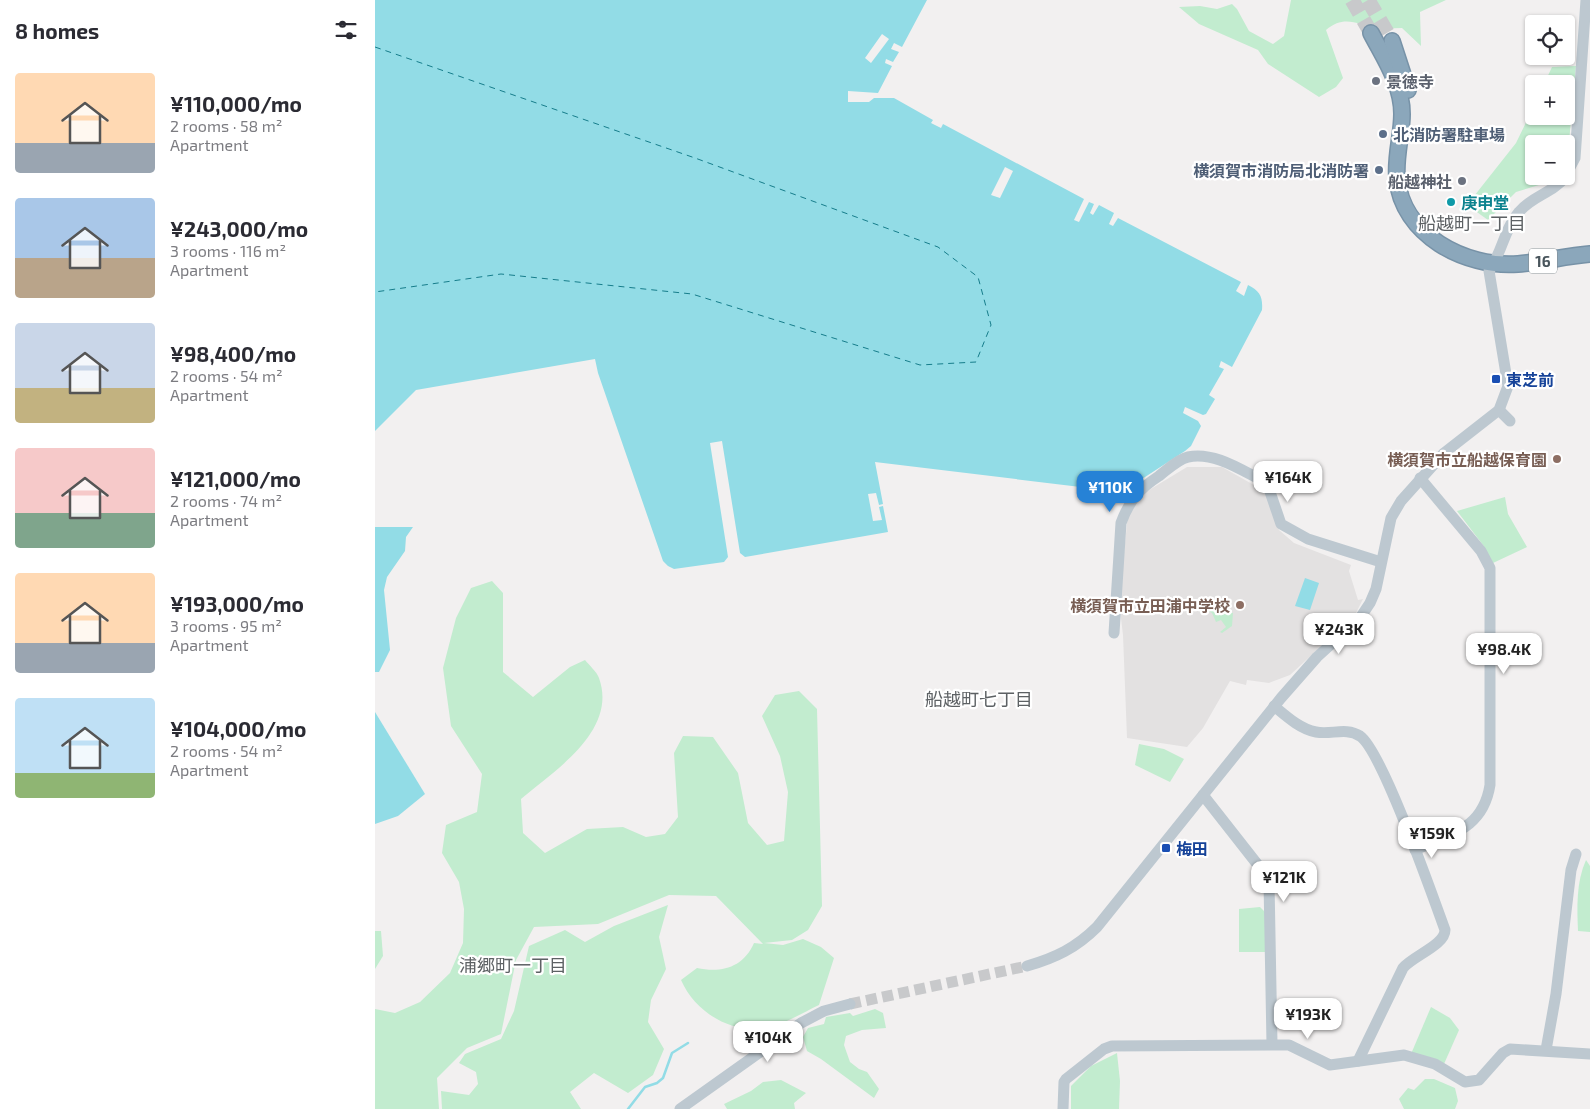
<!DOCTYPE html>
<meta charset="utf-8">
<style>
:root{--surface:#fff;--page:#f7f7f7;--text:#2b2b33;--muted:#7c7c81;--accent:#2682d6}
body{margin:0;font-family:"Exo 2","Noto Sans JP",sans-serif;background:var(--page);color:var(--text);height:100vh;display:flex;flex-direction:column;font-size:19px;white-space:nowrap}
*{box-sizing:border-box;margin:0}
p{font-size:16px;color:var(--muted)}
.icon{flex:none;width:28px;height:28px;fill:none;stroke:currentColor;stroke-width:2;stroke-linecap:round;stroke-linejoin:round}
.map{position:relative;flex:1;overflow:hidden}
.drawer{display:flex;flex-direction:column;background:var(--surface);width:375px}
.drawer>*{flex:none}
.tools{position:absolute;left:1150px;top:15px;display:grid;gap:10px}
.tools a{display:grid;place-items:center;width:50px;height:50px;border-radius:5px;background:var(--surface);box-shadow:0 1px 4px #0004;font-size:25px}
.price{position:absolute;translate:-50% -42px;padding:0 11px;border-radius:10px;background:#fff;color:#222;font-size:16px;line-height:32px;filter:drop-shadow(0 1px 2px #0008)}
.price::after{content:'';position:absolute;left:50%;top:30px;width:15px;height:11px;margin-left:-8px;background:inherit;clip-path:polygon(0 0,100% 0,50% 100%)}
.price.selected{background:var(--accent);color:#fff}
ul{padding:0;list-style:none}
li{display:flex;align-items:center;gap:15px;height:125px;padding:0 15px}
li span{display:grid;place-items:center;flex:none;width:140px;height:100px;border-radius:5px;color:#555}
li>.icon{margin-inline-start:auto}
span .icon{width:60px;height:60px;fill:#fffc;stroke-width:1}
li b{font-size:21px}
h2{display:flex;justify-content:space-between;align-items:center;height:60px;padding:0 15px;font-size:21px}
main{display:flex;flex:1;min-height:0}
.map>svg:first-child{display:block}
.education{fill:#e3e1e1}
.green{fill:#c2eccf}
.water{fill:#92dce6;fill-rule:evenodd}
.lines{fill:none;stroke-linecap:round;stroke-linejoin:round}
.stream{stroke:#92dce6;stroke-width:2.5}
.ferry{stroke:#167d8b;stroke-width:1;stroke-dasharray:6 5;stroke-linecap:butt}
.secondary-tunnel{stroke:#c8c9cb;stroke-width:11;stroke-dasharray:11 5.5;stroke-linecap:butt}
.highway-tunnel{stroke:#c8c9cb;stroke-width:15;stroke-dasharray:15 8;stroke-linecap:butt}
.highway-casing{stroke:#7792a7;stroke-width:18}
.secondary{stroke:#bdc8d0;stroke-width:11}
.highway{stroke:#8ba7bb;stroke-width:15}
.worship-dot{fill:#6b7280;stroke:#fff;stroke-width:2}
.service-dot{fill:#5c6f8a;stroke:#fff;stroke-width:2}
.culture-dot{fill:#0f9aa8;stroke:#fff;stroke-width:2}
.transit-dot{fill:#1a4fb4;stroke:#fff;stroke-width:2}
.education-dot{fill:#8d6e63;stroke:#fff;stroke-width:2}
.labels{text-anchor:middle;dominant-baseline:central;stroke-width:4.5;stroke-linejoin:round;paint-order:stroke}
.shield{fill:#fff;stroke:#80888d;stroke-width:1}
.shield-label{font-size:15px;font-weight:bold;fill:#49555c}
.worship-label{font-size:16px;font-weight:bold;fill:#5b616d;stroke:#fff;text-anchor:start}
.service-label{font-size:16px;font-weight:bold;fill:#4e5e75;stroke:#fff;text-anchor:start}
.culture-label{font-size:16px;font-weight:bold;fill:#0d838f;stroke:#fff;text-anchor:start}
.transit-label{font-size:16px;font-weight:bold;fill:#164399;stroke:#fff;text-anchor:start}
.education-label{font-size:16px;font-weight:bold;fill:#785e54;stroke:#fff;text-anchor:end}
.neighbourhood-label{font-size:18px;fill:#5d6164;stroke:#fff}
</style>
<main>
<section class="drawer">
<h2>8 homes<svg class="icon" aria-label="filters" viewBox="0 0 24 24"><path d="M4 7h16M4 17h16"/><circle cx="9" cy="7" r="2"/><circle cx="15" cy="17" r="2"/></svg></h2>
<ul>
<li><span style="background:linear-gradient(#ffd9b3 70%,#9aa5b1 0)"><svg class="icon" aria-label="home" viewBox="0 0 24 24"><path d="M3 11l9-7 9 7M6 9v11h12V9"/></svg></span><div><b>¥110,000/mo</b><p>2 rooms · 58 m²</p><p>Apartment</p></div></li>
<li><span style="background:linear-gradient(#a9c7e8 60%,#b9a48a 0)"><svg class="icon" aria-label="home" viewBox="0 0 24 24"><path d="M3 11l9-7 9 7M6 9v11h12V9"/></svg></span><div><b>¥243,000/mo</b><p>3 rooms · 116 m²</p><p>Apartment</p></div></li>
<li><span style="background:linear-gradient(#c9d6e8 65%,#c2b280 0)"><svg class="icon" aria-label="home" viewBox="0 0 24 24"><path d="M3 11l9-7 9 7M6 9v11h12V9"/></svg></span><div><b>¥98,400/mo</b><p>2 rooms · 54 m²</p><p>Apartment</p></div></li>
<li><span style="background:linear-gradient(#f6c9c9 65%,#7fa58c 0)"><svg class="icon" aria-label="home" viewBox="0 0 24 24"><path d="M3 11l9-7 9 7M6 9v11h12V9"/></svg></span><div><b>¥121,000/mo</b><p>2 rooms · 74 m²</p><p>Apartment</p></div></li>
<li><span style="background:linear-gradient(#ffd9b3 70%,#9aa5b1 0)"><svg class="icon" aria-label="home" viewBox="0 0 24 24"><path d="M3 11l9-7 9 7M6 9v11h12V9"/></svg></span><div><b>¥193,000/mo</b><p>3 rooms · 95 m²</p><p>Apartment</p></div></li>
<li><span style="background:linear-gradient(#bfe0f5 75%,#8fb573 0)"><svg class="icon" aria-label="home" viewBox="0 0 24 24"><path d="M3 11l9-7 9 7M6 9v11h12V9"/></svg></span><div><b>¥104,000/mo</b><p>2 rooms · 54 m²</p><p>Apartment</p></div></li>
</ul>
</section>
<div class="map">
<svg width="1215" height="1109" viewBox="0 0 1215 1109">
<rect width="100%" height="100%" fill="#f2f0f0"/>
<path class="education" d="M 812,467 L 847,467 L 886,489 L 893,498 L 904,530 L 919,543 L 976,565 L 974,571 L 983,600 L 988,599 L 980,615 L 915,675 L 894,683 L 872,680 L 871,685 L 855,681 L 828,728 L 812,747 L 752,738 L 748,635 L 744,602 L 753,514 L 761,498 Z"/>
<g class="green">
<path d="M 916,0 L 1071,0 L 1045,12 L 1046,46 L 1027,28 C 1019,28 1011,29 1003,28 C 982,25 970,14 951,30 L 968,78 L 961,87 L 944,97 L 893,64 L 883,50 L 824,24 L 804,7 L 825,6 L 842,9 L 857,4 L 862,9 L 874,31 L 898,44 L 909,36 Z"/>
<path d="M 1201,66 L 1193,153 L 1191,155 L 1191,144 L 1159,144 L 1159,176 L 1172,176 L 1164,185 L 1141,192 L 1113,220 L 1092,205 L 1141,143 L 1159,106 L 1159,116 L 1191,116 L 1191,84 L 1169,84 L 1177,67 Z"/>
<path d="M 1130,497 L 1133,514 L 1152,547 L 1118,563 L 1108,545 L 1082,511 Z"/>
<path d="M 117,581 L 128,593 L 128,672 L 158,697 L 195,667 L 210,660 C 214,665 222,672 224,678 C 243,731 179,771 146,799 L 148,833 L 170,853 L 212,829 L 248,827 L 271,837 L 290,834 L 303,817 L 299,753 L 308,736 L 338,737 L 363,773 L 373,823 L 392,845 L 409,841 L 413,792 L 405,756 L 387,716 L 400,695 L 424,691 L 442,709 L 447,906 L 433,930 L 417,940 L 389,943 L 408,945 L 428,939 L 446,947 L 459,958 L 444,1005 C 429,1012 413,1022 398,1026 C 360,1037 321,1014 306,980 L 322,968 C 346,973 368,968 379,943 L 388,944 L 341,896 L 294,895 L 223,924 L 159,927 L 141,960 L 126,1034 L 92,1048 L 62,1078 L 64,1109 L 0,1109 L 0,1009 L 20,1013 L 45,1002 L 75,973 L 88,943 L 89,909 L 84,882 L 67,853 L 71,825 L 102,812 L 107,774 L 76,726 L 68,668 L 81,618 L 96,588 Z"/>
<path d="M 839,608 L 858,613 L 857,626 L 847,633 L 845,632 L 851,627 L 846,620 L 841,622 L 837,613 L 833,611 Z"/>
<path d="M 764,744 L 789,749 L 809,759 L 795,782 L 760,765 Z"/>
<path d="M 1211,860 L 1215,866 L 1215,932 L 1203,931 C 1202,908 1201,882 1211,860 Z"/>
<path d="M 293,905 L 284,937 L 291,969 L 276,1000 L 273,1022 L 289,1049 L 278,1075 L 253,1093 L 219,1073 L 195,1092 L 206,1109 L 67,1109 L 66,1091 L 94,1095 L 103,1084 L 101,1072 L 84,1063 L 90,1054 L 126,1039 L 139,1011 L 154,946 L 190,930 L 210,942 L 239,926 Z"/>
<path d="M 885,907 L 891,913 L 890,952 L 864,952 L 864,909 Z"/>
<path d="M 0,931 L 6,931 L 8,956 L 0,969 Z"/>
<path d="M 1056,1007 L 1075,1018 L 1084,1030 L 1069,1064 L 1036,1054 Z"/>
<path d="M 500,1009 L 508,1013 L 511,1028 L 487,1030 L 471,1036 L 469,1045 L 475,1062 L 484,1069 L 492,1072 L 504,1089 L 499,1098 L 446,1059 L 432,1051 L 428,1037 L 433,1028 L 449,1024 L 451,1017 L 475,1013 L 478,1016 Z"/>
<path d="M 742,1053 L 745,1081 L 744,1109 L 696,1109 L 696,1086 L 716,1066 Z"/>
<path d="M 1050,1079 L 1059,1079 L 1080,1088 L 1083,1101 L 1080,1109 L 1029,1109 L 1024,1099 L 1033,1088 L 1039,1090 Z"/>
<path d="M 406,1080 L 431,1093 L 419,1103 L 420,1109 L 352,1109 L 349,1104 L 376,1091 L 388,1082 Z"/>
</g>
<g class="water">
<path d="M 0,0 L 552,0 L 527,47 L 519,43 L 516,49 L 524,52 L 518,62 L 511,59 L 510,63 L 517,66 L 503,93 L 473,91 L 473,102 L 494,102 L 499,98 L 519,98 L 558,120 L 556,123 L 566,128 L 568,124 L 709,199 L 699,220 L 704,222 L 714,202 L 719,204 L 715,213 L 718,215 L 724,205 L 739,213 L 734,224 L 738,226 L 743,218 L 866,282 L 861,291 L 869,296 L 873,285 C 885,291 888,297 887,310 L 857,367 L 846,361 L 844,367 L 849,369 L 834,395 L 840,399 L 831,414 L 828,415 L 810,407 L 808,413 L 823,421 L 826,426 L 816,446 L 810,451 L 747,492 L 500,462 L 508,504 L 504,505 L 501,493 L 493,494 L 498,521 L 507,520 L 504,507 L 508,506 L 513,532 L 370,557 L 365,553 L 347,441 L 335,443 L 353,557 L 349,562 L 299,569 L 293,566 L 288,561 L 223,373 L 220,359 L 41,390 L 0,431 ZM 507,34 L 514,39 L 496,63 L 490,58 ZM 630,167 L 638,171 L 625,198 L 616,195 Z"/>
<path d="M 0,527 L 38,527 L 31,537 L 30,551 L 12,577 L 9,590 L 15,650 L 4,672 L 0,672 Z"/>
<path d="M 930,578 L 944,583 L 935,610 L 920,606 Z"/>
<path d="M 0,712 L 50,794 L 23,816 L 0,824 Z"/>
</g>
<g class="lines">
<g class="stream">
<path d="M 379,1047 L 404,1030"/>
<path d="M 253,1109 L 270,1087 L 282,1083 L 288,1078 L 297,1053 L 313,1043"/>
</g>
<path class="ferry" d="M 0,47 L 320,158 L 563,247 L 603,277 L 616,325 L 601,362 L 545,365 L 317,294 L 126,274 L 0,292"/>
<path class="secondary-tunnel" d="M 475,1004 L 652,966"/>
<g class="highway-tunnel">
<path d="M 977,0 L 996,33"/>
<path d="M 993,0 L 1017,41"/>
</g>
<g class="highway-casing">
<g id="highway">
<path d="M 996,33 C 1009,58 1027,84 1027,114 C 1027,135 1020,156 1022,178 C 1027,235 1090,268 1143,264 C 1167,262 1191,256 1215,254"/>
<path d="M 1017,41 L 1033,90"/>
</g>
</g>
<g class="secondary">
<path d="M 1191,175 L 1200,158 L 1211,0"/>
<path d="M 1124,410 L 1135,421"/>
<path d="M 739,633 L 746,523 C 754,501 764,489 784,476 C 792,470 803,459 813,457 C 840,451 869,472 892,483 L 906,524 L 933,539 L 1006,562"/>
<path d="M 899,706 C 911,716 925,729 941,732 C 956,735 971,727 985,736 C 1007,751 1058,897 1070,930 C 1070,945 1038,956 1028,968 L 983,1061"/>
<path d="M 828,795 L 890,874 L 894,882 L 897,1044"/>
<path d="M 1040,850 C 1076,834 1108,829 1115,785 L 1115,568 L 1106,551 L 1045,478"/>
<path d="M 652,966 C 680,958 701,948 722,927 L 906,698 L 942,657 L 985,618 L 995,603 L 1001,589 L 1016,518 L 1026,501 L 1069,453 L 1124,410 L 1133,386 L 1114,271 C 1127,253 1129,229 1144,212 C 1158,195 1177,194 1191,176"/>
<path d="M 1171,1050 L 1181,994 L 1196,870 L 1201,854"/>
<path d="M 305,1109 L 426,1023 L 449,1011 L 475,1004"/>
<path d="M 688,1109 L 689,1082 L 691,1079 L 729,1049 L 737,1046 L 914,1045 L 955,1065 L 1029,1055 L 1060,1064 L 1090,1082 L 1104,1080 L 1128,1053 L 1135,1049 L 1215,1054"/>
</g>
<use href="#highway" class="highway"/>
</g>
<g class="worship-dot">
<circle cx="1001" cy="81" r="5"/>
<circle cx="1087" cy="181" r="5"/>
</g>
<g class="service-dot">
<circle cx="1008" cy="134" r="5"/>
<circle cx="1004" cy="170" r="5"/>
</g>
<circle class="culture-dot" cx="1076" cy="202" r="5"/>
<g class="transit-dot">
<rect x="1116" y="374" width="10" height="10" rx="2.5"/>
<rect x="786" y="843" width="10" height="10" rx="2.5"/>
</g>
<g class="education-dot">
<circle cx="1182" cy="459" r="5"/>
<circle cx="865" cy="605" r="5"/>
</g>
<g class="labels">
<rect class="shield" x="1154" y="248.5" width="28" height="25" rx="4"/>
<g class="shield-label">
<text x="1168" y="261">16</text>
</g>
<g class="worship-label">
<text x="1011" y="81">景徳寺</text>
<text x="1077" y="181" text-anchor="end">船越神社</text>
</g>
<g class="service-label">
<text x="1018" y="134">北消防署駐車場</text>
<text x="994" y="170" text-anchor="end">横須賀市消防局北消防署</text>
</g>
<g class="culture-label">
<text x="1086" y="202">庚申堂</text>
</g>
<g class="transit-label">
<text x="1131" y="379">東芝前</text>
<text x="801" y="848">梅田</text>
</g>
<g class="education-label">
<text x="1172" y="459">横須賀市立船越保育園</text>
<text x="855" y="605">横須賀市立田浦中学校</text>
</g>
<g class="neighbourhood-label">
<text x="1097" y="223">船越町一丁目</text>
<text x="604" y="699">船越町七丁目</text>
<text x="138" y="965">浦郷町一丁目</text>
</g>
</g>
</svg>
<div class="tools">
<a><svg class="icon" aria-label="locate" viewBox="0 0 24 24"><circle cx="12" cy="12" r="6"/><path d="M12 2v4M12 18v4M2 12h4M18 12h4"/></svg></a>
<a>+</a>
<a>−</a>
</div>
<b class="price" style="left:913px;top:503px">¥164K</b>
<b class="price selected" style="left:735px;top:513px">¥110K</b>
<b class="price" style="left:964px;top:655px">¥243K</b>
<b class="price" style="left:1129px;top:675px">¥98.4K</b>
<b class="price" style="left:1057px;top:859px">¥159K</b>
<b class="price" style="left:909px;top:903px">¥121K</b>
<b class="price" style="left:933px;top:1040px">¥193K</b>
<b class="price" style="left:393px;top:1063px">¥104K</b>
</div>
</main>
